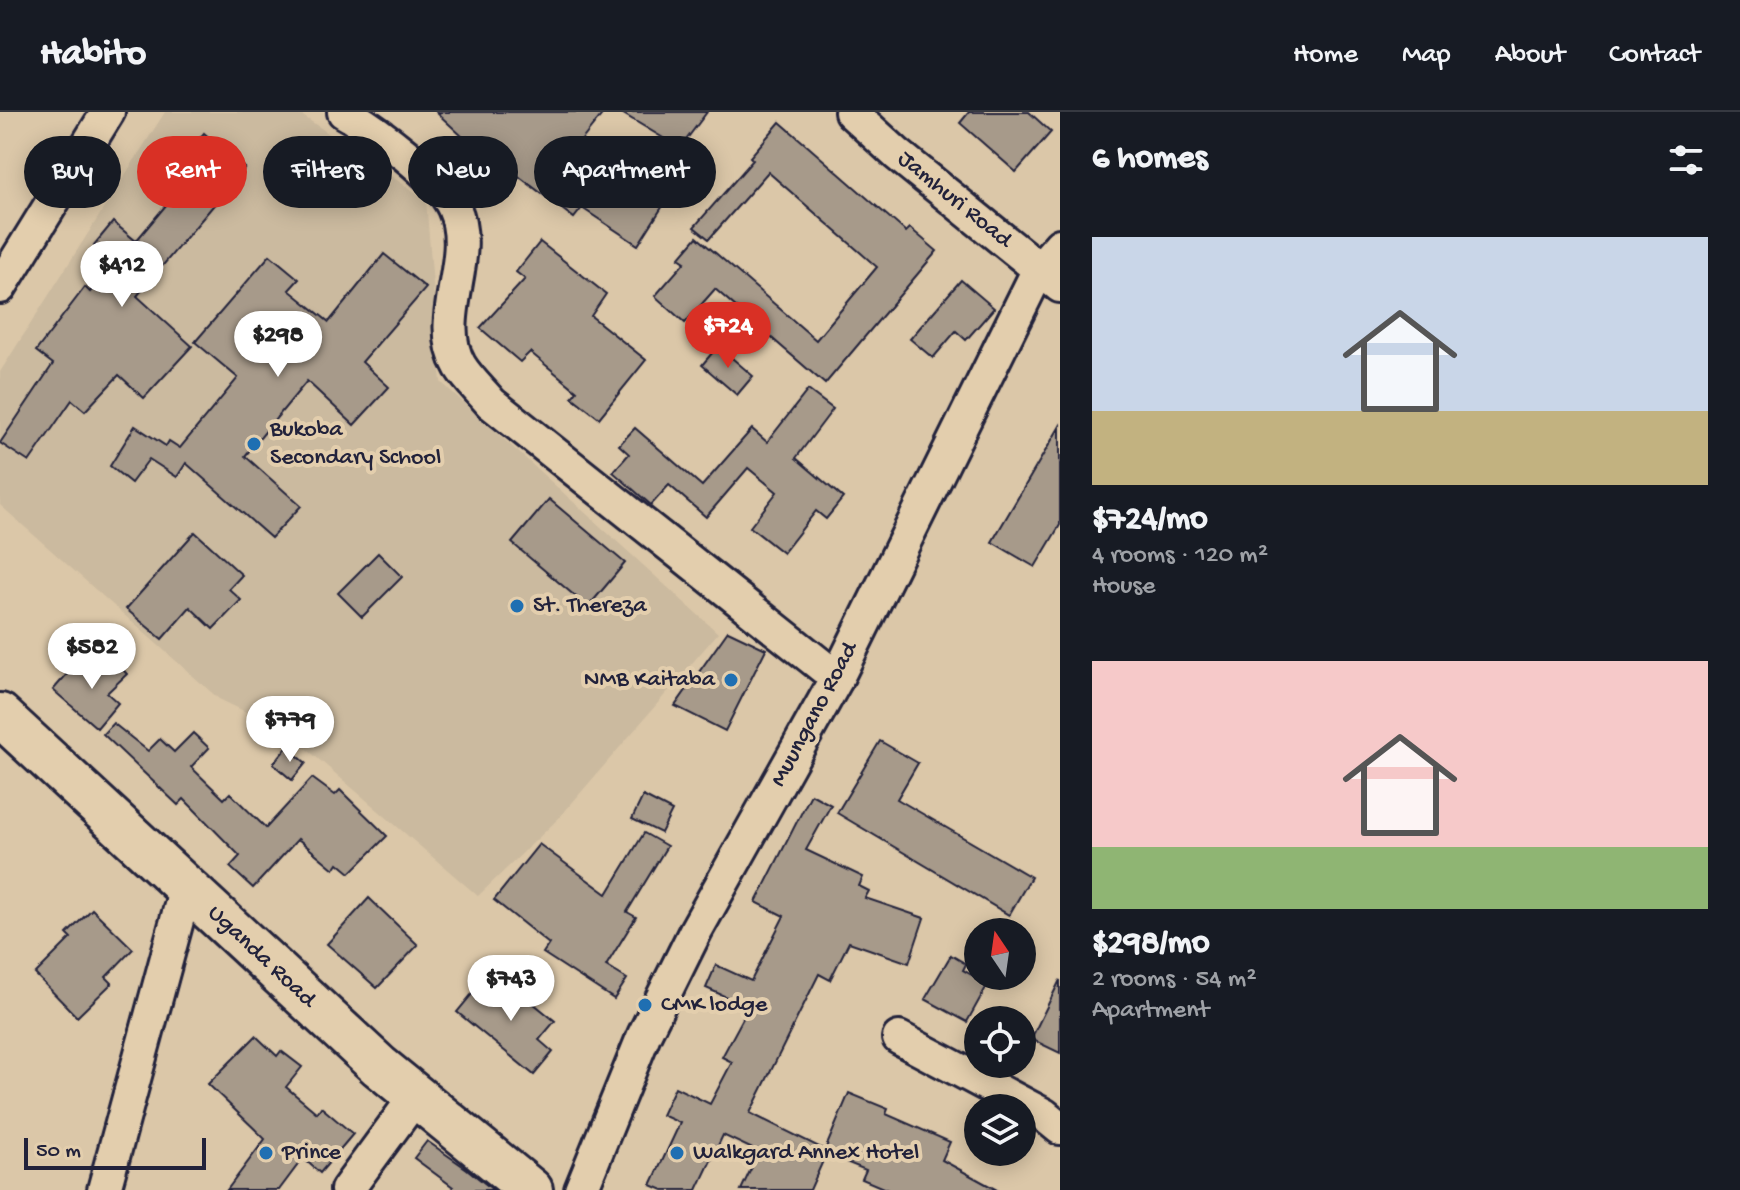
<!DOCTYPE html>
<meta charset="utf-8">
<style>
:root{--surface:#171b24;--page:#242831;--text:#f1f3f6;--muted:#9ea1a6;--line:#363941;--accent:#d93025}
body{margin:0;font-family:"Gochi Hand",sans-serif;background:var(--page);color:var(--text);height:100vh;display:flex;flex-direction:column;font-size:30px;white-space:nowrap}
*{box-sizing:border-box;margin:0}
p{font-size:26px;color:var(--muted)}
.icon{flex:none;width:44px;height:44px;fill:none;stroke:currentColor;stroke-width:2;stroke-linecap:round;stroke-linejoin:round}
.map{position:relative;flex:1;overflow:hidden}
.panel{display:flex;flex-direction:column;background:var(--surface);width:680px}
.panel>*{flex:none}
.guide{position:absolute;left:24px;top:24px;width:760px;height:72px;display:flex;gap:16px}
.needle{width:52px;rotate:347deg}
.controls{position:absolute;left:964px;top:806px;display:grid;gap:16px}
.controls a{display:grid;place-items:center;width:72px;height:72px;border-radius:50%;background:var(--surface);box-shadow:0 4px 20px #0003;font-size:40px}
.scale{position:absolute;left:24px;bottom:20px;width:182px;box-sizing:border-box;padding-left:8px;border:4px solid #22223b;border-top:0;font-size:22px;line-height:28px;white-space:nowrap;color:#22223b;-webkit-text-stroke:6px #e3cead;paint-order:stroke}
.price{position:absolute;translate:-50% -68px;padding:0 18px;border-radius:28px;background:#fff;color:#222;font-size:26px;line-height:52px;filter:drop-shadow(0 2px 4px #0008)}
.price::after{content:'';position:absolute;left:50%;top:48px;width:24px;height:18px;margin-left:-12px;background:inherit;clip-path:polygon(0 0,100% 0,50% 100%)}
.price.on{background:var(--accent);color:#fff}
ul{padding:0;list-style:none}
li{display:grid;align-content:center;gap:16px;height:424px;padding:0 32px}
li span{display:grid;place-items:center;height:248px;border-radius:0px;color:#555}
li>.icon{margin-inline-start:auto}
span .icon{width:144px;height:144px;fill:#fffc;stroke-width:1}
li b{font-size:34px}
h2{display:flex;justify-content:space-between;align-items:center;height:96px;padding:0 32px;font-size:34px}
.tag{padding:0 28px;border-radius:36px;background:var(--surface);box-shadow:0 4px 20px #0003;font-size:28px;line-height:72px}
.tag.on{background:var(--accent);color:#fff}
header{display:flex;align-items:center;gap:48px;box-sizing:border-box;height:112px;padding:0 40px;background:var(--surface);border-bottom:2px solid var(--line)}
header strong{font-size:38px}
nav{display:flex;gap:44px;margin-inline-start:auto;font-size:28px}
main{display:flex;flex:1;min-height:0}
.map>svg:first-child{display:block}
.built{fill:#cbba9f}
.building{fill:#a79a8a;stroke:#22223b;stroke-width:2}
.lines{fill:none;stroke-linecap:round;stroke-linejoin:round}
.minor-casing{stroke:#22223b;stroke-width:38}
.major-casing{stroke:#22223b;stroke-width:48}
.minor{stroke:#e3cead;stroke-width:32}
.major{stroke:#e3cead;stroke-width:42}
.poi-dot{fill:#1f6fb2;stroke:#e3cead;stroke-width:3}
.labels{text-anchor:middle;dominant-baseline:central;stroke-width:8;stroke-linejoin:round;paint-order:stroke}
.street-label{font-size:24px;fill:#22223b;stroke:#e3cead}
.poi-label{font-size:24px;fill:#22223b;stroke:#e3cead;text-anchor:start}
</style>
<header>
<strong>Habito</strong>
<nav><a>Home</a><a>Map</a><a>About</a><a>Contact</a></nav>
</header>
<main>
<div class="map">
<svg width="1060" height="1078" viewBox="0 0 1060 1078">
<rect width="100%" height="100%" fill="#dbc7a8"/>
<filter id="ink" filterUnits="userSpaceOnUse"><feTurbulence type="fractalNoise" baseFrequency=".0125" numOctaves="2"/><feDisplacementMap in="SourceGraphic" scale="16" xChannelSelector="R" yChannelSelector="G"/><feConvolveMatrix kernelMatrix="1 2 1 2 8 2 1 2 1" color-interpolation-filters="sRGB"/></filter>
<g filter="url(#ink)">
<path class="built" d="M 165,0 L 285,0 L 303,4 L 426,88 L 441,270 L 718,521 L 559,706 L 478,784 L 287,620 L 219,587 L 0,393 L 0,260 Z"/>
<g class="building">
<path d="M 436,0 L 604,0 L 581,29 L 666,89 L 638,133 L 582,96 L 574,106 L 509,57 L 507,60 L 494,49 L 492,52 Z"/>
<path d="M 620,0 L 707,0 L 680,36 Z"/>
<path d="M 969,0 L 1029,0 L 1051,20 L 1016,60 L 960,11 Z"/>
<path d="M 780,10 L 906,120 L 910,116 L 937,139 L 825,272 L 715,177 L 685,211 L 655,184 L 685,150 L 679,146 L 697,125 L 816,228 L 877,155 L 768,60 L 709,127 L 694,115 L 753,48 L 750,45 Z"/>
<path d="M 204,21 L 245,56 L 137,184 L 192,234 L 144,286 L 119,263 L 85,299 L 72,288 L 29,350 L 0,331 L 53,252 L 36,239 L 85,175 L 90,180 L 115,151 L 94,133 L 113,110 L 136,129 L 192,62 L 179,51 Z"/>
<path d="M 540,130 L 606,182 L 591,204 L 646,248 L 599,306 L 572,285 L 577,279 L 530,240 L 520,250 L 480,216 L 525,167 L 516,160 Z"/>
<path d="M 384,142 L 426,176 L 362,250 L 389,275 L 354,313 L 307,269 L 245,344 L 301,394 L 271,426 L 186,351 L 177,365 L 149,347 L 131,371 L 110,354 L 135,314 L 166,334 L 169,329 L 180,336 L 238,266 L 195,230 L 270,143 L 299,167 L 289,178 L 329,210 Z"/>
<path d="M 961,168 L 994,196 L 966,228 L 956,219 L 933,246 L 910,227 Z"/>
<path d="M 718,234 L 753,264 L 737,283 L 702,253 Z"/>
<path d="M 808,278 L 833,297 L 796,346 L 843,386 L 826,407 L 816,399 L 783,441 L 750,415 L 777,380 L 748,356 L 706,405 L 669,373 L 651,393 L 613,360 L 629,342 L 619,333 L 635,316 L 702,374 L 752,317 L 767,330 Z"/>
<path d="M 1060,314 L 1060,413 L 1035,455 L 992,430 Z"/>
<path d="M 549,387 L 625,451 L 588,495 L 512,431 Z"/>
<path d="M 195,420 L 242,463 L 229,477 L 241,488 L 213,517 L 190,495 L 162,527 L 126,497 Z"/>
<path d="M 378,441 L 402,465 L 362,505 L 338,481 Z"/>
<path d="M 728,519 L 766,537 L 725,619 L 675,594 Z"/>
<path d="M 111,545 L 127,562 L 107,581 L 118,591 L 97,616 L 53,578 L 75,553 L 90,566 Z"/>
<path d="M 113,611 L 148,639 L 160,627 L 174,640 L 193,621 L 209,636 L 191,655 L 224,687 L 230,681 L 266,716 L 312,666 L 335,683 L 340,678 L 387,724 L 350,761 L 338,751 L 334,757 L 298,727 L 253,776 L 230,755 L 240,744 L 184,687 L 178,693 L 103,622 Z"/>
<path d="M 880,629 L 918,651 L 897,687 L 1031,765 L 1009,803 L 837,701 Z"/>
<path d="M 287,635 L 306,651 L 292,668 L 273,652 Z"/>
<path d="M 811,682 L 831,693 L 806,738 L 863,765 L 859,774 L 869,779 L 865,786 L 924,806 L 909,851 L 849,830 L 830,868 L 819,862 L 750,1001 L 825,1038 L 849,981 L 888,997 L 886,1002 L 950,1030 L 942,1048 L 997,1078 L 888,1078 L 862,1067 L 866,1058 L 826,1042 L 810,1078 L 741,1078 L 759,1040 L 723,1023 L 697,1078 L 663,1078 L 651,1073 L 680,1011 L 662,1003 L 675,975 L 710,992 L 732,950 L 722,945 L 749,895 L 706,876 L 716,853 L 751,869 L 784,804 L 756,790 Z"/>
<path d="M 643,684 L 672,699 L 661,721 L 632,707 Z"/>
<path d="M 644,721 L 667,734 L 627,800 L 636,805 L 606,854 L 627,867 L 614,887 L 543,841 L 549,832 L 494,788 L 539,732 L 607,782 Z"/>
<path d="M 369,786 L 418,833 L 377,876 L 327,832 Z"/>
<path d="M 92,797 L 133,837 L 106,865 L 112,871 L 77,905 L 35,862 L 71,826 L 67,822 Z"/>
<path d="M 951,843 L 966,852 L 963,858 L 988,872 L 967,910 L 925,887 Z"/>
<path d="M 506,862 L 520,875 L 517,878 L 555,909 L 539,928 L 553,940 L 534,963 L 457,900 L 476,877 L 484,883 Z"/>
<path d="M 1060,868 L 1060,941 L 1031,927 Z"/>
<path d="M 256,924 L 277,944 L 281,939 L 302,955 L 286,975 L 317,1001 L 321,995 L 353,1022 L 320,1061 L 303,1046 L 279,1078 L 227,1078 L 265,1027 L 208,972 Z"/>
<path d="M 427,1029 L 467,1057 L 493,1078 L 451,1078 L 453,1075 L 414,1046 Z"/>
</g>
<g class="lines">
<g class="minor-casing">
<g id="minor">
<path d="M 344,0 C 373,16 441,66 454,96 C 477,146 432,206 460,254 C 468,267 481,279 491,291 L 837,566"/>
<path d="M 851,0 L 897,42 L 1060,174"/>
<path d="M 0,175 L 108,0"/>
<path d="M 899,926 L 1044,1003 L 1060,1016"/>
<path d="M 104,1078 L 186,775"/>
<path d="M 347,1078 L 416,984"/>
<path d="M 581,1078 L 644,923 L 696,818 L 837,566 L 1039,157 L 1060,133"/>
</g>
</g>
<g class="major-casing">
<path id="major" d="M 0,603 L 379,954 L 531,1078"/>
</g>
<use href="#minor" class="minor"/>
<use href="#major" class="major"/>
</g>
</g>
<g class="poi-dot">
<circle cx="254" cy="332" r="8"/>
<circle cx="517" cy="494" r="8"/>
<circle cx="731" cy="568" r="8"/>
<circle cx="645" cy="893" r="8"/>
<circle cx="266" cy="1041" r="8"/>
<circle cx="677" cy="1041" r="8"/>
</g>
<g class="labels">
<g class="street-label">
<text transform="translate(954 88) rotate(39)">Jamhuri Road</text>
<text transform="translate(815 603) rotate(-62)">Muungano Road</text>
<text transform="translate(261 845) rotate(43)">Uganda Road</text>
</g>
<g class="poi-label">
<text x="270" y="318">Bukoba<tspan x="270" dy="28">Secondary School</tspan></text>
<text x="533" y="494">St. Thereza</text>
<text x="715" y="568" text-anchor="end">NMB Kaitaba</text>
<text x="661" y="893">CMK lodge</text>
<text x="282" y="1041">Prince</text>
<text x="693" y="1041">Walkgard Annex Hotel</text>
</g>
</g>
</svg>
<div class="controls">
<a><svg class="needle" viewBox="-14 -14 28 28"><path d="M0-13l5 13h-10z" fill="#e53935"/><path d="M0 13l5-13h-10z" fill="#9ea1a6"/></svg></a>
<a><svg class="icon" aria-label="locate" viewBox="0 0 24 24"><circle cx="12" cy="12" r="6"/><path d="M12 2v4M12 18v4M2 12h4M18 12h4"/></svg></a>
<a><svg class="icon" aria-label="layers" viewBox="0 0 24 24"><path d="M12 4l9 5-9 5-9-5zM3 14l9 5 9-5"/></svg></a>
</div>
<div class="scale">50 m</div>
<b class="price" style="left:122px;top:197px">$412</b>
<b class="price on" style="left:728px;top:258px">$724</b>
<b class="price" style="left:278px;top:267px">$298</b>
<b class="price" style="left:92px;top:579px">$582</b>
<b class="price" style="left:290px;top:652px">$779</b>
<b class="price" style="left:511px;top:911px">$743</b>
<div class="guide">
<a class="tag">Buy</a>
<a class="tag on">Rent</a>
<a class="tag">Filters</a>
<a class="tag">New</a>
<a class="tag">Apartment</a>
</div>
</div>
<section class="panel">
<h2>6 homes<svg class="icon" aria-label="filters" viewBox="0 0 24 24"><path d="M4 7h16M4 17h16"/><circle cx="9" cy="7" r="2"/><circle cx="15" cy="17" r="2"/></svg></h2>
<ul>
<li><span style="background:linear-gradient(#c9d6e8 70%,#c2b280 0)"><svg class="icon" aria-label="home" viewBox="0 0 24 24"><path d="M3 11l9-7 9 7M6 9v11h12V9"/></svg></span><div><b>$724/mo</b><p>4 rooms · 120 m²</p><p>House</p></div></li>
<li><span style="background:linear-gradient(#f6c9c9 75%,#8fb573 0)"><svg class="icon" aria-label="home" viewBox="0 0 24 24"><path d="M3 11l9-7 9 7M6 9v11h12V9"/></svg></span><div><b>$298/mo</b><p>2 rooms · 54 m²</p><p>Apartment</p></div></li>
</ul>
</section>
</main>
